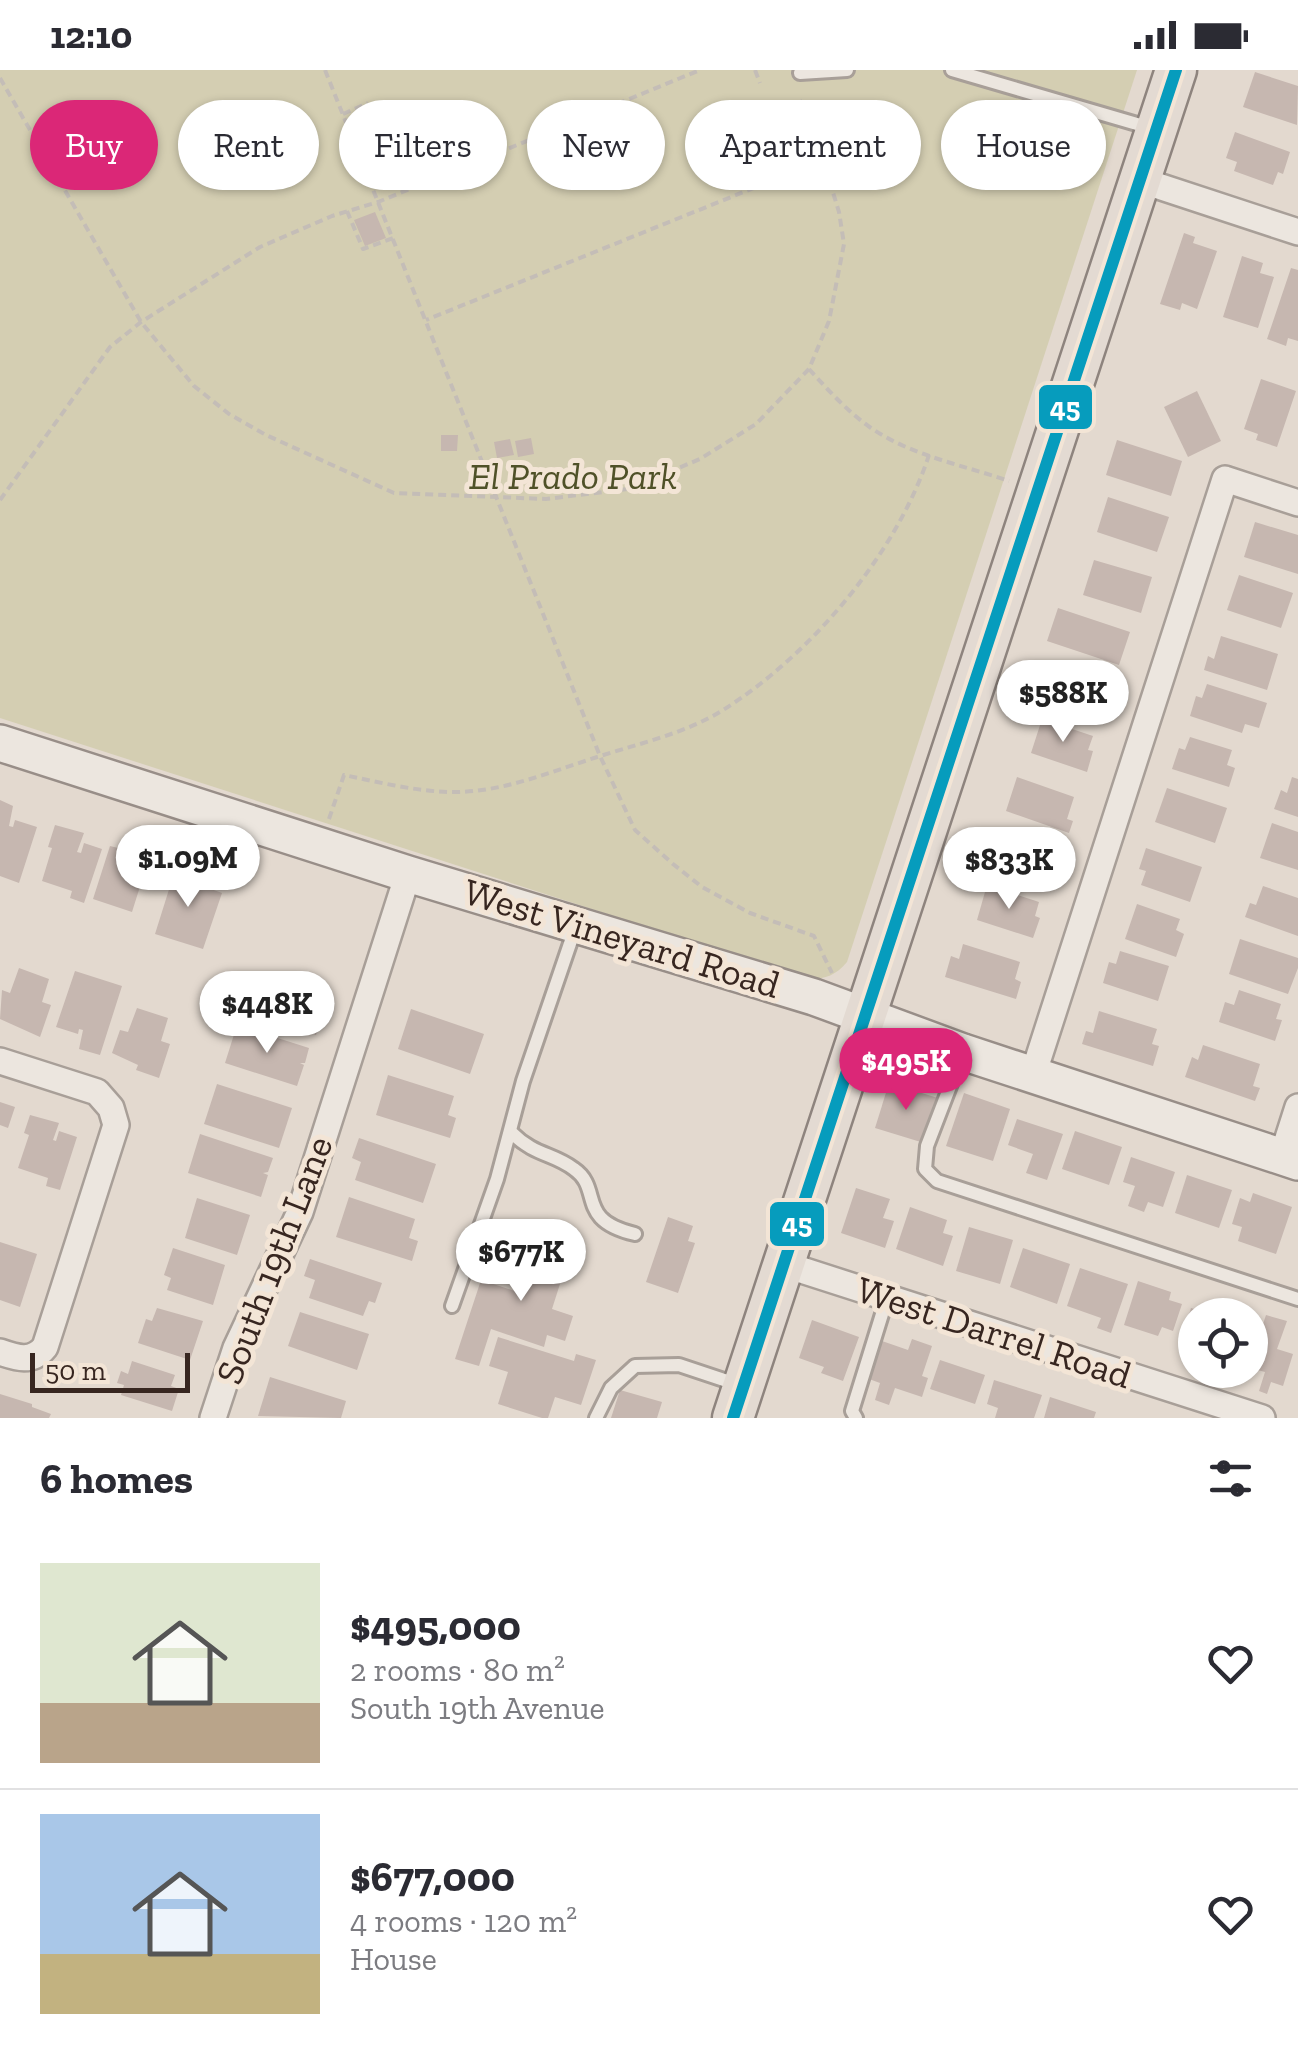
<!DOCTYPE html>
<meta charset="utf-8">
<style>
:root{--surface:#fff;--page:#f7f7f7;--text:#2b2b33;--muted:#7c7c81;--line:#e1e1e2;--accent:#db2777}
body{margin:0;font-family:"Zilla Slab",serif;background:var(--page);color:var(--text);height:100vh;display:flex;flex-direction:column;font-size:38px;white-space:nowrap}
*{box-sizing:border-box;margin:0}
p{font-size:32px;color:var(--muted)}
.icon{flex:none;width:55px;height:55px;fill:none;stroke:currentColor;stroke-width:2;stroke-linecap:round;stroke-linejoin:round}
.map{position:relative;height:1348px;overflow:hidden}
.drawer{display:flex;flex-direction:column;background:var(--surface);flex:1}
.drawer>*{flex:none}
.guide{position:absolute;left:30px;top:30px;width:1240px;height:90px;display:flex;gap:20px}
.buttons{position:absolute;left:1178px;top:1228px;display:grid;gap:20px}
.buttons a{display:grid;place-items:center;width:90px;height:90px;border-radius:50%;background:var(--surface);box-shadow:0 2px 8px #0004;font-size:50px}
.scale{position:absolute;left:30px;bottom:25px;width:160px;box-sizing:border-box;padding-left:10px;border:5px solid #372620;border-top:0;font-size:28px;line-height:35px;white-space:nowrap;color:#372620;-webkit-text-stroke:8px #f3e5d6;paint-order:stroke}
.price{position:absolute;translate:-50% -85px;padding:0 22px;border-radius:35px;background:#fff;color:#222;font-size:32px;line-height:65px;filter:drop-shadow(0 2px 5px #0008)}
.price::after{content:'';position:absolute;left:50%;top:60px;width:30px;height:22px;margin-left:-15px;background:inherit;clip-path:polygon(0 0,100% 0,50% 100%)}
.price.on{background:var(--accent);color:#fff}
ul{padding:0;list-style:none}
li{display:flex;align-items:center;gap:30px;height:250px;padding:0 40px}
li+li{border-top:2px solid var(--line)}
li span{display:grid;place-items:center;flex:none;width:280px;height:200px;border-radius:0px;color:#555}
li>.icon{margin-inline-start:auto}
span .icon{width:120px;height:120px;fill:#fffc;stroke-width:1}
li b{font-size:42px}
h2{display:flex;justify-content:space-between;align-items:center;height:120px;padding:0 40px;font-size:42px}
.tag{padding:0 35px;border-radius:45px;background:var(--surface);box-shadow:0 2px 8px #0004;font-size:35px;line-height:90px}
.tag.on{background:var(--accent);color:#fff}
.status{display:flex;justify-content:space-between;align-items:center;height:70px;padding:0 50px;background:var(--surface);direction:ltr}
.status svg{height:28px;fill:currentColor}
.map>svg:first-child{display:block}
.green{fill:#d4ceb2}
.building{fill:#c6b7b0}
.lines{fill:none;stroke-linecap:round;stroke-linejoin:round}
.lane-casing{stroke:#a89f98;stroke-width:18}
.street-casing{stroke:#a89f98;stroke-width:30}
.secondary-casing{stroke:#988e88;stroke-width:40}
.primary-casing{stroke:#8e847e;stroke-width:45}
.path{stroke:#c4bdb7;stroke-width:4;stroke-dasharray:8 5;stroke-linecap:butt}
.lane{stroke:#ece6df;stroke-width:12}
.street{stroke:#ece6df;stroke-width:25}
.secondary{stroke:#ece6df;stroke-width:35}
.primary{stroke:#e3dad2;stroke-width:40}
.bus-1-casing{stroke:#f3e5d6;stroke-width:20}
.bus-1{stroke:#069cbd;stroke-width:12}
.labels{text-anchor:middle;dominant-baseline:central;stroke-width:10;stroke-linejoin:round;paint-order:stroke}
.park-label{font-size:38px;font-style:italic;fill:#4f5128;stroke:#f3e5d6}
.street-label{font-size:38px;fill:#372620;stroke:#f3e5d6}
.line-badge{stroke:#f3e5d6;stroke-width:4}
.badge-label{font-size:28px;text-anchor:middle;font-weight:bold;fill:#fff}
</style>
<div class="status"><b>12:10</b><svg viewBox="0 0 49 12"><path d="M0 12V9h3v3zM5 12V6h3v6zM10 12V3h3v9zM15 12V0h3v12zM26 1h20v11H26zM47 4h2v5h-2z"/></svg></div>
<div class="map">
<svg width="1298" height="1348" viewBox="0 0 1298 1348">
<rect width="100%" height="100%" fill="#e3d9cf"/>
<path class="green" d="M 0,0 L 1137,0 L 847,892 C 836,905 826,909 809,909 L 0,648 Z"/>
<g class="building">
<path d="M 1255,2 L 1298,16 L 1297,55 L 1243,37 Z"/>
<path d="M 1235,62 L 1290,82 L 1283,104 L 1278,102 L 1273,115 L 1234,101 L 1237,92 L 1226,88 Z"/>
<path d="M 375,142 L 386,168 L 365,176 L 354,150 Z"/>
<path d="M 1184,163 L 1195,167 L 1193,173 L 1217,181 L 1197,239 L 1182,233 L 1180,240 L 1160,234 Z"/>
<path d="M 1242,186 L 1263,193 L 1260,203 L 1274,207 L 1258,258 L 1223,247 Z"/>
<path d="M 1291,198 L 1298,200 L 1298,271 L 1288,268 L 1286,276 L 1267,269 Z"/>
<path d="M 1261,309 L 1296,321 L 1277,377 L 1256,370 L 1258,364 L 1244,359 Z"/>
<path d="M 1197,321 L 1221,371 L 1188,387 L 1164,337 Z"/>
<path d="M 441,365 L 458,365 L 457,381 L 441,381 Z"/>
<path d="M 531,368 L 534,384 L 518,387 L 515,371 Z"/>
<path d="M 510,369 L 514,385 L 497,388 L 494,372 Z"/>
<path d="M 1117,370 L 1182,391 L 1171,426 L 1106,405 Z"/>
<path d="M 1108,427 L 1169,447 L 1157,482 L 1097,462 Z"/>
<path d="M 1255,452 L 1298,465 L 1298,504 L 1244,487 Z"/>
<path d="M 1094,490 L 1152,507 L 1141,543 L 1083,525 Z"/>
<path d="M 1239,505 L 1293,523 L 1281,558 L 1227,540 Z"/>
<path d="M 1058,538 L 1130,562 L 1119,595 L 1047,571 Z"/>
<path d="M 1221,566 L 1278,584 L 1267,620 L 1204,600 L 1208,586 L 1214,589 Z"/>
<path d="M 1058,598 L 1115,617 L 1110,632 L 1116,634 L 1109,653 L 1040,630 L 1046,610 L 1053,613 Z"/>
<path d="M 1207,614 L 1267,633 L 1259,658 L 1245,654 L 1242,663 L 1190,646 L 1196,626 L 1202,628 Z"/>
<path d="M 1042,649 L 1093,666 L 1088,680 L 1093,681 L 1087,702 L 1031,683 Z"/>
<path d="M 1190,667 L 1232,680 L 1227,695 L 1235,698 L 1229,717 L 1172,699 L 1179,678 L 1185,680 Z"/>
<path d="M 1017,707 L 1074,727 L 1067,749 L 1073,751 L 1069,763 L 1006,741 Z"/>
<path d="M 1292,707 L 1298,709 L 1298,747 L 1274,739 L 1281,720 L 1287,723 Z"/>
<path d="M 1167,718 L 1227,738 L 1215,773 L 1155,752 Z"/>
<path d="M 0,730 L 13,736 L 9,756 L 13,757 L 15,750 L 37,757 L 19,813 L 0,806 Z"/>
<path d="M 1272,753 L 1298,762 L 1298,800 L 1260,788 Z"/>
<path d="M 55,755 L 84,763 L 77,782 L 81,783 L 84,773 L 102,779 L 84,833 L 70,828 L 72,821 L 42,811 L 52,778 L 48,777 Z"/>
<path d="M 995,761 L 1062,783 L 1054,806 L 1050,805 L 1045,817 L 983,796 Z"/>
<path d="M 110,776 L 159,788 L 152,810 L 143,807 L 132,842 L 93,829 Z"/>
<path d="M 1146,778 L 1202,797 L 1190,832 L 1141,815 L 1146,801 L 1139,799 Z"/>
<path d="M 177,794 L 198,801 L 194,820 L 198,822 L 200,815 L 222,823 L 203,879 L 155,864 Z"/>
<path d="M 987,815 L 1039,832 L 1035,846 L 1040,848 L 1033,868 L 977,850 Z"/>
<path d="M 1263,816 L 1298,828 L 1298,866 L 1245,847 L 1250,833 L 1256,835 Z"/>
<path d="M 1137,834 L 1180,849 L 1176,860 L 1184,864 L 1176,887 L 1125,869 Z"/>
<path d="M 1240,869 L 1298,888 L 1298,898 L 1288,924 L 1229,904 Z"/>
<path d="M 963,874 L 1020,892 L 1015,909 L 1021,912 L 1016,929 L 945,907 L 951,886 L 959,889 Z"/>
<path d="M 1120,881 L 1169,896 L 1158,931 L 1103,913 L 1109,892 L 1116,894 Z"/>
<path d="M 19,898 L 49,909 L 42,932 L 51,935 L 40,967 L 0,949 L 2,920 L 10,923 Z"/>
<path d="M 75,901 L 122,916 L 100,985 L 79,979 L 83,960 L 79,959 L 78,964 L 56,957 Z"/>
<path d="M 275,908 L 329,926 L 316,965 L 262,947 Z"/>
<path d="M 1239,920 L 1281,934 L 1276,949 L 1282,950 L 1275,971 L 1219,952 L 1225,932 L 1234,935 Z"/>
<path d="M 137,938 L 168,948 L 161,971 L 170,974 L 159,1008 L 136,1000 L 138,995 L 112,983 L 120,960 L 128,962 Z"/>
<path d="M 411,939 L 484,964 L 470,1004 L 398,979 Z"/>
<path d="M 1099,941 L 1157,959 L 1152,974 L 1159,976 L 1153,996 L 1082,974 L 1086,961 L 1093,963 Z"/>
<path d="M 237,955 L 309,978 L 305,993 L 300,993 L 304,995 L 297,1016 L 225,993 Z"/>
<path d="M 1203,975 L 1260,994 L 1253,1016 L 1260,1018 L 1255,1031 L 1185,1007 L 1192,987 L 1198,990 Z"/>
<path d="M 388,1005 L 454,1026 L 448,1045 L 456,1048 L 450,1068 L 376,1045 Z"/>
<path d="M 889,1013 L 938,1028 L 924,1073 L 875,1058 Z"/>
<path d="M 217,1014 L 292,1038 L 279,1078 L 204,1054 Z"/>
<path d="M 964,1023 L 1010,1039 L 993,1091 L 946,1076 Z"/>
<path d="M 0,1032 L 15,1037 L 8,1058 L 0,1055 Z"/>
<path d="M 30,1045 L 59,1053 L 53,1070 L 56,1071 L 59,1061 L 77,1067 L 60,1120 L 46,1116 L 48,1108 L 18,1098 L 29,1065 L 24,1063 Z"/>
<path d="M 1017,1049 L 1063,1064 L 1047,1110 L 1026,1103 L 1033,1084 L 1008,1075 Z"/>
<path d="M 1075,1061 L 1122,1077 L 1109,1115 L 1062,1099 Z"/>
<path d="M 200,1064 L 273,1088 L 268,1102 L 263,1103 L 268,1105 L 261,1127 L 188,1103 Z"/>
<path d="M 359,1068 L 436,1094 L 423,1133 L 355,1110 L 361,1092 L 352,1088 Z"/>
<path d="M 1131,1087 L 1175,1102 L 1163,1137 L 1148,1132 L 1144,1142 L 1128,1136 L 1135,1116 L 1123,1112 Z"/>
<path d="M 1187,1105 L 1232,1120 L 1219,1158 L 1175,1143 Z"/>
<path d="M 856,1118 L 890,1129 L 883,1148 L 894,1151 L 885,1178 L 841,1163 Z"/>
<path d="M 1253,1123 L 1292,1137 L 1276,1184 L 1238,1171 L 1242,1157 L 1232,1154 L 1240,1128 L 1250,1132 Z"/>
<path d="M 349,1127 L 415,1149 L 409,1168 L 418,1171 L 412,1191 L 336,1167 Z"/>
<path d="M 197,1128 L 250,1145 L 237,1185 L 185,1168 Z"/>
<path d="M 910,1137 L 947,1150 L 943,1163 L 953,1166 L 943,1196 L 896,1179 Z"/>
<path d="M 668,1147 L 693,1156 L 688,1171 L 695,1173 L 678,1223 L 646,1212 Z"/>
<path d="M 969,1157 L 1013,1170 L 1000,1214 L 956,1201 Z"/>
<path d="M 545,1158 L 575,1167 L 552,1239 L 573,1246 L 565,1271 L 547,1265 L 544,1277 L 491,1259 L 479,1296 L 455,1289 L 481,1210 L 524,1224 Z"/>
<path d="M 0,1172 L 37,1184 L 20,1237 L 0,1230 Z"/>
<path d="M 173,1178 L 225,1195 L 213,1235 L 167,1220 L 171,1208 L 164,1205 Z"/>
<path d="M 1023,1178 L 1070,1194 L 1057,1234 L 1010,1217 Z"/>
<path d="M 310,1189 L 382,1213 L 375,1233 L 369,1231 L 363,1246 L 309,1228 L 315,1210 L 304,1206 Z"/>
<path d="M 1080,1198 L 1128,1214 L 1111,1263 L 1097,1258 L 1101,1248 L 1067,1236 Z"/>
<path d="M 1138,1211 L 1171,1222 L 1169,1230 L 1182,1234 L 1173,1261 L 1162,1257 L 1158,1266 L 1124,1255 Z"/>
<path d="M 157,1238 L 203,1251 L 190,1290 L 138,1273 L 146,1249 L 152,1251 Z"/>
<path d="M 1191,1238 L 1210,1244 L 1195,1245 L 1195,1278 L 1180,1274 Z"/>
<path d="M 300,1242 L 369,1264 L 357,1300 L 288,1276 Z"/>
<path d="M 1266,1245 L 1287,1251 L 1277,1279 L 1293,1284 L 1283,1316 L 1271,1312 L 1267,1324 L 1259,1321 L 1265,1302 L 1250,1298 L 1250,1256 L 1261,1260 Z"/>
<path d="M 812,1250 L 859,1267 L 843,1311 L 821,1303 L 824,1297 L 799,1288 Z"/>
<path d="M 498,1267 L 574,1291 L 576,1284 L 596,1290 L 581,1335 L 555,1327 L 548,1348 L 542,1348 L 498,1334 L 508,1302 L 489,1296 Z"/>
<path d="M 912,1269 L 932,1276 L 922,1306 L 928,1308 L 922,1327 L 895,1318 L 889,1335 L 875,1330 L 880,1313 L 869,1309 L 882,1271 L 908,1280 Z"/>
<path d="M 940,1290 L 985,1305 L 975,1334 L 930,1319 Z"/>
<path d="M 132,1291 L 175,1305 L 171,1316 L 179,1319 L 172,1341 L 121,1325 L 124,1315 L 117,1313 L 121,1301 L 128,1304 Z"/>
<path d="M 270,1307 L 346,1331 L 341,1348 L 258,1346 Z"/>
<path d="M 994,1310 L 1042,1325 L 1034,1348 L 995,1348 L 998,1338 L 987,1334 Z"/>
<path d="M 620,1320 L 662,1332 L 657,1348 L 611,1348 Z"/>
<path d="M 0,1324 L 32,1334 L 32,1337 L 51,1344 L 49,1348 L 0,1348 Z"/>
<path d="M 1050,1327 L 1096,1342 L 1094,1348 L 1044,1348 Z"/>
</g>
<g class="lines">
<g class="lane-casing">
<g id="lane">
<path d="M 952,0 L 1154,59"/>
<path d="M 800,3 L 847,0"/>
<path d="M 962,985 L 927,1076 L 925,1099 L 937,1111 L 1298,1229"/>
<path d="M 512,1063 C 535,1086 553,1083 574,1099 C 603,1119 575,1150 635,1164"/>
<path d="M 452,1236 L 497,1109 L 523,1011 L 575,859"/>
<path d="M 596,1348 L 611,1318 L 635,1296 L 679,1295 L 736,1314"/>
<path d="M 856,1348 L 852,1341 L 887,1228"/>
</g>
</g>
<g class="street-casing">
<g id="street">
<path d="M 1140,110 L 1298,162"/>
<path d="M 0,991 L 97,1022 L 111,1038 L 116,1055 L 45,1277 C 32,1293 17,1288 0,1282"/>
<path d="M 1033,1005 L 1225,409 L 1298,433"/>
<path d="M 1282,1087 L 1298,1037"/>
<path d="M 783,1194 L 1262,1348"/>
<path d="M 213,1348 L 236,1278 L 300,1142 L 408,804"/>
</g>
</g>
<g class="secondary-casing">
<path id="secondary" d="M 0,673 L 408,804 L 814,927 L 963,982 L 1298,1092"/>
</g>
<g class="primary-casing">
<path id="primary" d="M 733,1348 L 1176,0"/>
</g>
<g class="path">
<path d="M 325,0 L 600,686 L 635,760 L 673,794 L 702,817 L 750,843 L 814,866 L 832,903"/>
<path d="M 755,0 L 760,13"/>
<path d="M 0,8 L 141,252 L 194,316 L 229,344 L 266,365 L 394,423 L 546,429 L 628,419 L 700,389 L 756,354 L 809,299 L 829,251 L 844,174 L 839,142 L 823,90 L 426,250"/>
<path d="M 800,30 L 823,90"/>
<path d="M 343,44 L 368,33"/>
<path d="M 347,141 L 363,179 L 393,168"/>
<path d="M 809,299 C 828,320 848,342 871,358 C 912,386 963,395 1009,411"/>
<path d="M 0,430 L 110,277 L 141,252 L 260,177 L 332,146 L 378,132 L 700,0"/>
<path d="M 329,749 L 344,705 C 378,712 414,721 449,722 C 499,723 542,705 588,690 C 632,675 683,665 723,640 C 811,585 897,483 929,385"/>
</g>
<use href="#lane" class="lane"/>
<use href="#street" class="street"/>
<use href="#secondary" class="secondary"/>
<use href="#primary" class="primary"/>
<g class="bus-1-casing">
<path id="bus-1" d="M 733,1348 L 1176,0"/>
</g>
<use href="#bus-1" class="bus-1"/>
</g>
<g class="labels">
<g class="park-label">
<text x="573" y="406">El Prado Park</text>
</g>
<g class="street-label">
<text transform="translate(622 868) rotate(17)">West Vineyard Road</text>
<text transform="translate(274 1190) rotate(-69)">South 19th Lane</text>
<text transform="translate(994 1262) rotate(18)">West Darrel Road</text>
</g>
</g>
<g class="line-badge">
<rect x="1037" y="313" width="57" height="48" rx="10" fill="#069cbd"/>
<rect x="768" y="1130" width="58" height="48" rx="10" fill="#069cbd"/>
</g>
<g class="badge-label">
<text x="1065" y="347">45</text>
<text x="797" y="1163">45</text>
</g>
</svg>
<div class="buttons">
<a><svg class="icon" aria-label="locate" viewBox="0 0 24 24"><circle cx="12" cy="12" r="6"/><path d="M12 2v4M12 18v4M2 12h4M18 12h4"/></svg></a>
</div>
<div class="scale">50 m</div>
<b class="price" style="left:1063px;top:675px">$588K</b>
<b class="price" style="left:188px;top:840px">$1.09M</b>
<b class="price" style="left:1009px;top:842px">$833K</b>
<b class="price" style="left:267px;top:986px">$448K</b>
<b class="price on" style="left:906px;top:1043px">$495K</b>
<b class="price" style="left:521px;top:1234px">$677K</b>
<div class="guide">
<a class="tag on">Buy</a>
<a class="tag">Rent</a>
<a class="tag">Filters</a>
<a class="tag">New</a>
<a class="tag">Apartment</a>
<a class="tag">House</a>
</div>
</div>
<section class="drawer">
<h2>6 homes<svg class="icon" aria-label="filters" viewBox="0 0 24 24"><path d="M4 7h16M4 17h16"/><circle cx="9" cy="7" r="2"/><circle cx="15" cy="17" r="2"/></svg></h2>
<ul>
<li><span style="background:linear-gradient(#dfe7d0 70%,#b9a48a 0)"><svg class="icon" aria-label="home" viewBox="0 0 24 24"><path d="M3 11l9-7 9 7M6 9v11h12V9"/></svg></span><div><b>$495,000</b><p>2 rooms · 80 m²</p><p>South 19th Avenue</p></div><svg class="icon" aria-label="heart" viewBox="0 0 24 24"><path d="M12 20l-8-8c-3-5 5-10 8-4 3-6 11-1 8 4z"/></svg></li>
<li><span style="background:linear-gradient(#a9c7e8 70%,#c2b280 0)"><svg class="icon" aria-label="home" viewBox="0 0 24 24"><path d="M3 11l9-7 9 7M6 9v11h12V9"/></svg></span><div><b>$677,000</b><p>4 rooms · 120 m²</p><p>House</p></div><svg class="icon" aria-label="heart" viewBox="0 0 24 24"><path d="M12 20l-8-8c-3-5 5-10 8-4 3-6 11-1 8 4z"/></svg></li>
</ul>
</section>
